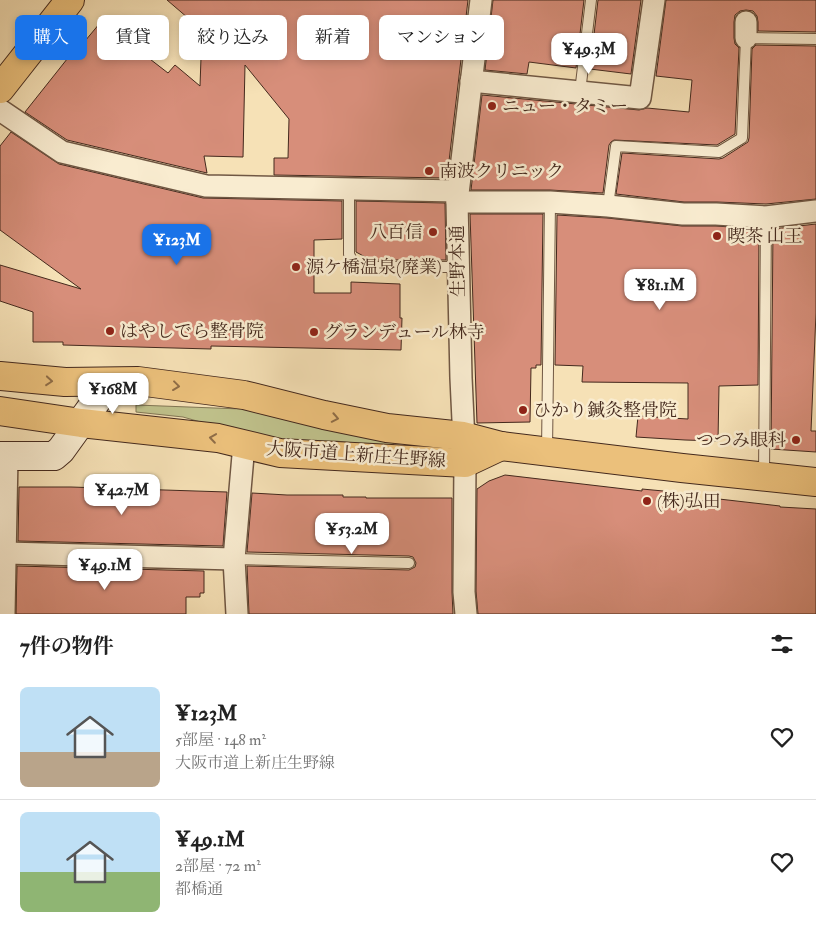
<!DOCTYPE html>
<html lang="ja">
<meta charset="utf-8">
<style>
:root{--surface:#fff;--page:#f6f6f6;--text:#222;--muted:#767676;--line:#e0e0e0;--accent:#1a73e8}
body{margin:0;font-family:"IM FELL Double Pica","Noto Serif JP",serif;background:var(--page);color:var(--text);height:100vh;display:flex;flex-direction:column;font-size:19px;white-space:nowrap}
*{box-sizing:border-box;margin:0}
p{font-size:16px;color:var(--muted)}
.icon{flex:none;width:28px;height:28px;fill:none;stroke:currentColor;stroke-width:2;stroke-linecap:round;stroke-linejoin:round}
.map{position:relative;height:614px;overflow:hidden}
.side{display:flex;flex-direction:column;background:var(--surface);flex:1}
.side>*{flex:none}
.top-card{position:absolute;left:15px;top:15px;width:500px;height:45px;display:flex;gap:10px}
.price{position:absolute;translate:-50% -42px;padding:0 11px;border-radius:10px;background:#fff;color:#222;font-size:16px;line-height:32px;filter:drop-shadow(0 1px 2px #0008)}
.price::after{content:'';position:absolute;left:50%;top:30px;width:15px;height:11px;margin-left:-8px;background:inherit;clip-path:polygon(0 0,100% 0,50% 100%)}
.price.on{background:var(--accent);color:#fff}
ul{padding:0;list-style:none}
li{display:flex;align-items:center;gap:15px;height:125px;padding:0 20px}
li+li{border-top:1px solid var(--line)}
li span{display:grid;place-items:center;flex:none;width:140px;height:100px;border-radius:8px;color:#555}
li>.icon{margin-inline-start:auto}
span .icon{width:60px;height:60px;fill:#fffc;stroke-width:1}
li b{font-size:21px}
h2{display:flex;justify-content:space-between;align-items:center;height:60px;padding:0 20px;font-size:21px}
.tag{padding:0 18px;border-radius:8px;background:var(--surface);box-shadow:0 2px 8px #0003;font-size:18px;line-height:45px}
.tag.on{background:var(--accent);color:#fff}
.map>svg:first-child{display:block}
.green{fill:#c0c28c;stroke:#827654}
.building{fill:#d78e7a;stroke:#44291d}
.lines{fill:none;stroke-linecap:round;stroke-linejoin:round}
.lane-casing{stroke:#705743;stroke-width:12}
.street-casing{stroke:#705743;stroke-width:24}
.secondary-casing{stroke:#44291d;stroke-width:30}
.primary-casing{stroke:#44291d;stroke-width:30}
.highway-casing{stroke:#44291d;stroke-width:30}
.lane{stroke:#f9ecd0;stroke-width:10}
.street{stroke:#f9ecd0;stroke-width:21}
.secondary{stroke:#f9ecd0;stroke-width:28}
.primary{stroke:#ebc07b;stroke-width:28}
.highway{stroke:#ebc07b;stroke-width:28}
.oneway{stroke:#8f6d47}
.poi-dot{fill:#8f2418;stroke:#f9ecd0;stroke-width:2}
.labels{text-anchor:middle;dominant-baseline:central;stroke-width:5;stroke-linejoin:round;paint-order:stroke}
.poi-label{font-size:18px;fill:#44291d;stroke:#f9ecd0;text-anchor:start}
.street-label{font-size:18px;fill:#44291d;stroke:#f9ecd0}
</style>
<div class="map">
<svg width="816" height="614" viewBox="0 0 816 614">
<rect width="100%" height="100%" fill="#f6e1b6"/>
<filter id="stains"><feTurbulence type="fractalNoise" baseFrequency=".004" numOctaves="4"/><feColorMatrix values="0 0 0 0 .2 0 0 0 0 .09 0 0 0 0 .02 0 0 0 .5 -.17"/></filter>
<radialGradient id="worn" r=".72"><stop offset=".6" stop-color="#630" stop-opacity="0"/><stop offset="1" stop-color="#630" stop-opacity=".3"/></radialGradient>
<path class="green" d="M 136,405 L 267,410 L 394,434 L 393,447 L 336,441 L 300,442 L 267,438 L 225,429 L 183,417 L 136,412 Z"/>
<g class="building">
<path d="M 167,0 L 468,0 L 447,178 L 274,175 L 274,158 L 288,158 L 289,119 L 245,65 L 243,157 L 204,156 L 207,173 L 67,140 L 25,112 L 83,39 L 85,41 L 105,17 L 140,45 L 137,49 L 168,73 L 175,65 L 200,86 L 202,30 Z"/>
<path d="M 493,0 L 584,0 L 576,68 L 529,62 L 527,74 L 485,70 Z"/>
<path d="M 598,0 L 641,0 L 631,74 L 590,69 Z"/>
<path d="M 666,0 L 816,0 L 816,32 L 758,31 L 758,22 L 757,16 L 753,11 L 746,10 L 740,11 L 735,15 L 734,22 L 734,38 L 735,44 L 739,48 L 735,134 L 717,145 L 614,140 L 611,142 L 609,145 L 603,193 L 550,190 L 471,190 L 482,95 L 639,110 L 647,108 L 689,112 L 692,80 L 656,76 Z"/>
<path d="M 756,45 L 816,46 L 816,199 L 766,204 L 717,202 L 684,202 L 616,194 L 622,153 L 719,159 L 723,158 L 748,142 L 749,138 L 752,49 Z"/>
<path d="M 11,132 L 59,164 L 203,198 L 342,201 L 342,239 L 314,240 L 314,293 L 351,293 L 351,282 L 400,284 L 400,318 L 402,318 L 401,350 L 211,346 L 211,349 L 63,345 L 63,342 L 33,342 L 33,312 L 0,301 L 0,265 L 81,289 L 0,230 L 0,146 Z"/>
<path d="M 356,201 L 445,203 L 446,260 L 371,260 L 356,252 Z"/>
<path d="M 470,214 L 543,214 L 541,365 L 536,365 L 536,368 L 531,368 L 530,422 L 477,423 Z"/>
<path d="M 557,215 L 607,218 L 682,226 L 716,226 L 759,229 L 758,385 L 719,386 L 718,441 L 685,440 L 636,437 L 638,416 L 688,419 L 688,383 L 582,382 L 583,366 L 555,365 Z"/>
<path d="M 816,224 L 816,313 L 811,431 L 816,431 L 816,452 L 771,449 L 773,229 Z"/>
<path d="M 505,475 L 642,491 L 642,489 L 674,492 L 678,498 L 719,503 L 719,499 L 780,506 L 780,507 L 816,509 L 816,614 L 478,614 L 476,591 L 477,489 L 489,481 Z"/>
<path d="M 19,487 L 71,487 L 227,492 L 223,546 L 18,541 Z"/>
<path d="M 252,493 L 287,495 L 343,495 L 343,497 L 366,497 L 366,498 L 452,498 L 452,592 L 453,614 L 249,614 L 247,566 L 409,570 L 415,567 L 416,563 L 413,557 L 409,556 L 247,552 Z"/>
<path d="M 17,566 L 204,571 L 204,593 L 200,593 L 200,597 L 186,597 L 186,614 L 16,614 Z"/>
</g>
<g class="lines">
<g class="lane-casing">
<g id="lane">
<path d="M 580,92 L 591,0"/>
<path d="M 349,188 L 349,254 L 355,267 L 458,267"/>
<path d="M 608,206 L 616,146 L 719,152 L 742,138 L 746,38 L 816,39"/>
<path d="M 547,451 L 550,202"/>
<path d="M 764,476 L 766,217"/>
<path d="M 234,559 L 409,563"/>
</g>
</g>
<g class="street-casing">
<g id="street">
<path d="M 746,38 L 746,22"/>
<path d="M 471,81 L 640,98 L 654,0"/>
<path d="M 0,110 L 62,152 L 206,186 L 457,191"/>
<path d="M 457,202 L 550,202 L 608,206 L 683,214 L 716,214 L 766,217 L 816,211"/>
<path d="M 6,553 L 234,559"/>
<path d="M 4,614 L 7,456"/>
<path d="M 237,614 L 234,559 L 244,444"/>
<path d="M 466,614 L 464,592 L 465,463 L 461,378 L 457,202 L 481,0"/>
</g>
</g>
<g class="secondary-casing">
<path id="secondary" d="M 0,456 L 54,456 L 61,450 L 110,382"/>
</g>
<g class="primary-casing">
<g id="primary">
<path d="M 0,376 L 65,382 L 138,381 L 244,395 L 324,415 L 387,428 L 463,436 L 501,446 L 682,468 L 816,482"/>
<path d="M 0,411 L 81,423 L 218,438 L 280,453 L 465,463 L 501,446"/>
</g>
</g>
<g class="highway-casing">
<path id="highway" d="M 0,89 L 70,0"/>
</g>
<use href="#lane" class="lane"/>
<use href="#street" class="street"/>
<use href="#secondary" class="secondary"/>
<use href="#primary" class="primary"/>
<use href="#highway" class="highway"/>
</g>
<defs><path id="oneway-chevron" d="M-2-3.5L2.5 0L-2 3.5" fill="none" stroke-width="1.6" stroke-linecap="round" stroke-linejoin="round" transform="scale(1.25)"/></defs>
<g class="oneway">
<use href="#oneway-chevron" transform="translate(49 381) rotate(5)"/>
<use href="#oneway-chevron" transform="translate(176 386) rotate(7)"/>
<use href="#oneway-chevron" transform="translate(335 418) rotate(11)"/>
<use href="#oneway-chevron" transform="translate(213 438) rotate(-172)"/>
</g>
<g class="poi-dot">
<circle cx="492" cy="106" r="5"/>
<circle cx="429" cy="171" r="5"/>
<circle cx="433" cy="232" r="5"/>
<circle cx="717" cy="236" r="5"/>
<circle cx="296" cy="267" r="5"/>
<circle cx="110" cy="331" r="5"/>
<circle cx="314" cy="332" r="5"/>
<circle cx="523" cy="410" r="5"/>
<circle cx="796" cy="440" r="5"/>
<circle cx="647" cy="501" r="5"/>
</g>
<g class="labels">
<g class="poi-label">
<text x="502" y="106">ニュー・タミー</text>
<text x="439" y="171">南波クリニック</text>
<text x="423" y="232" text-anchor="end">八百信</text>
<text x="727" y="236">喫茶 山王</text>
<text x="306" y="267">源ケ橋温泉(廃業)</text>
<text x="120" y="331">はやしでら整骨院</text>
<text x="324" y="332">グランデュール林寺</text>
<text x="533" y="410">ひかり鍼灸整骨院</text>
<text x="786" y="440" text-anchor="end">つつみ眼科</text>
<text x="657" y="501">(株)弘田</text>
</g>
<g class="street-label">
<text transform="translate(458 261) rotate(-91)">生野本通</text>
<text transform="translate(356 455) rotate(4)">大阪市道上新庄生野線</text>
</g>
</g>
<rect width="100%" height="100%" filter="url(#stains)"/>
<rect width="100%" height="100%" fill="url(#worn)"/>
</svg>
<b class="price" style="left:589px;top:75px">¥49.3M</b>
<b class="price on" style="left:177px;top:266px">¥123M</b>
<b class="price" style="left:660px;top:311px">¥81.1M</b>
<b class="price" style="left:113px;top:415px">¥168M</b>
<b class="price" style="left:122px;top:516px">¥42.7M</b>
<b class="price" style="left:352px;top:555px">¥53.2M</b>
<b class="price" style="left:105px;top:591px">¥49.1M</b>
<div class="top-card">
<a class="tag on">購入</a>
<a class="tag">賃貸</a>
<a class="tag">絞り込み</a>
<a class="tag">新着</a>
<a class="tag">マンション</a>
</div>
</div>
<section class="side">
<h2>7件の物件<svg class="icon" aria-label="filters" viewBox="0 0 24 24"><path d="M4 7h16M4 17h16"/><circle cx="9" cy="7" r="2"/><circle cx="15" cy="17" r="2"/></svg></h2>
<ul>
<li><span style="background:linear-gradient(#bfe0f5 65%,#b9a48a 0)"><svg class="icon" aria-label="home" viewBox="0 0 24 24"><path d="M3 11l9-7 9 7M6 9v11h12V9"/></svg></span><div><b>¥123M</b><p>5部屋 · 148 m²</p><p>大阪市道上新庄生野線</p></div><svg class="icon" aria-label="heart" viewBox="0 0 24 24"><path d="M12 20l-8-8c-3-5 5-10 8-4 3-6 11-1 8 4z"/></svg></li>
<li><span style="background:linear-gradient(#bfe0f5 60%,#8fb573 0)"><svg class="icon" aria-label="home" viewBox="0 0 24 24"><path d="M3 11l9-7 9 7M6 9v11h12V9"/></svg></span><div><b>¥49.1M</b><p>2部屋 · 72 m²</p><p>都橋通</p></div><svg class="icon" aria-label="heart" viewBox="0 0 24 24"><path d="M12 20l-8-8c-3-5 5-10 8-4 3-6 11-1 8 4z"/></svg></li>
</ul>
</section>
